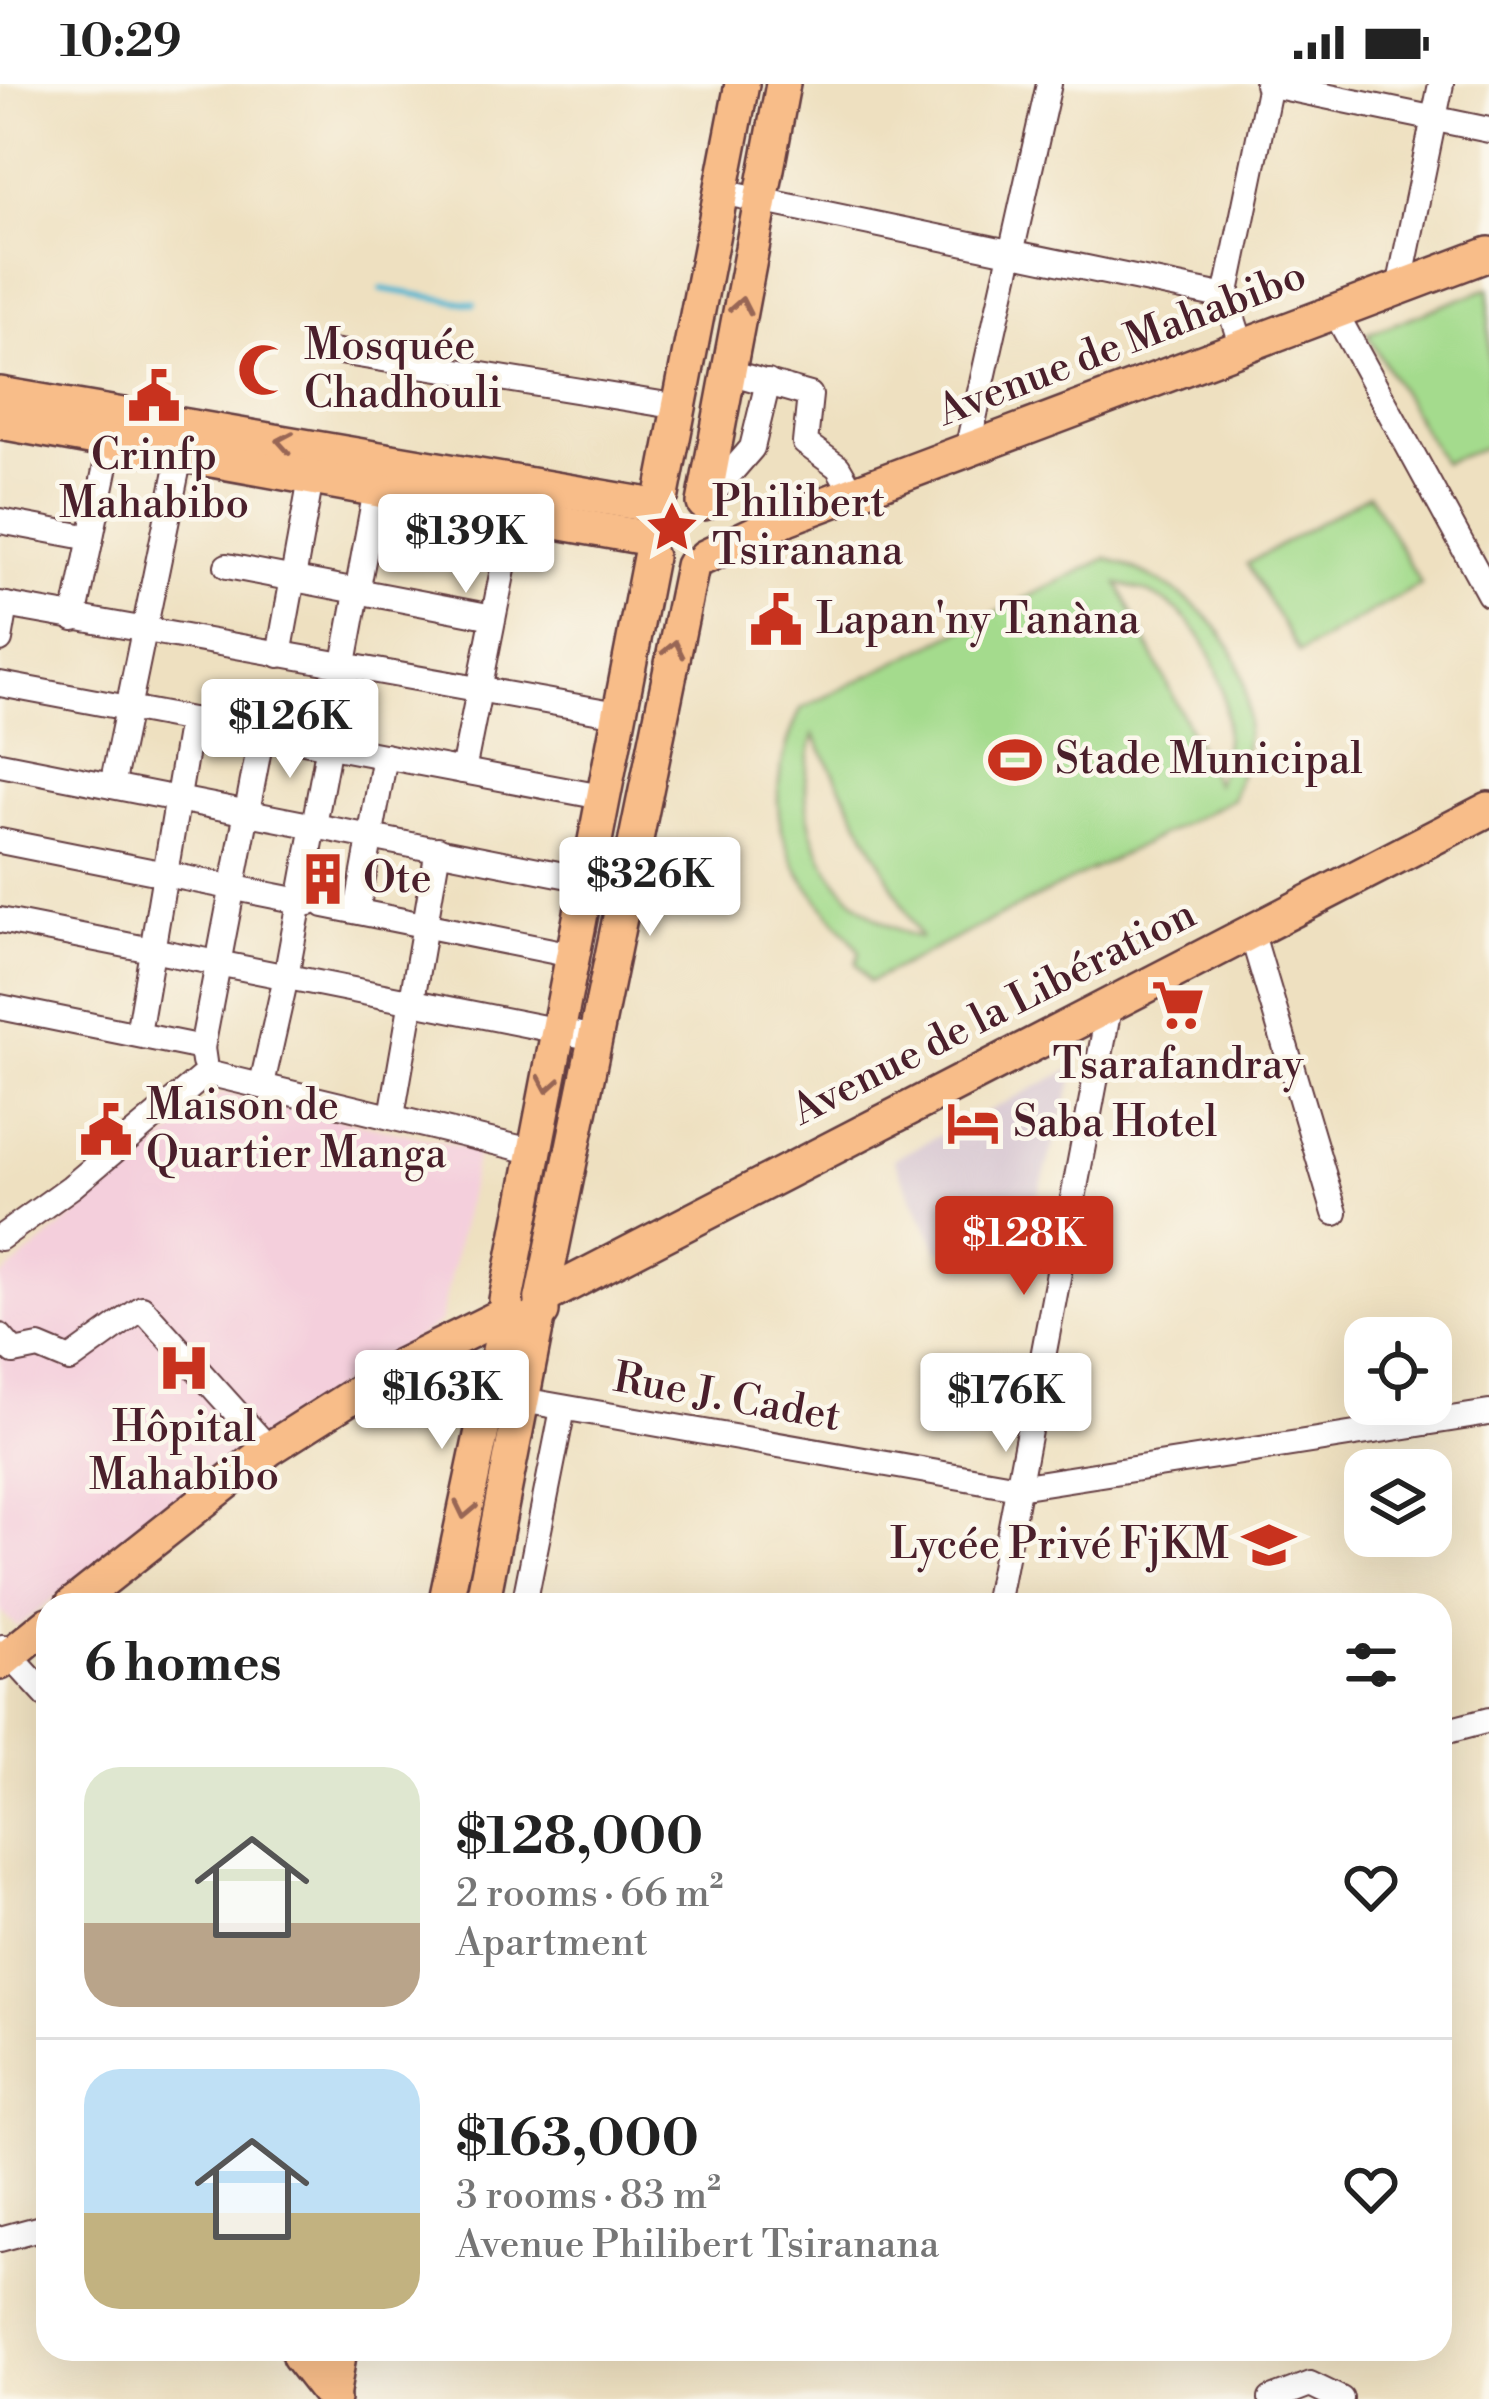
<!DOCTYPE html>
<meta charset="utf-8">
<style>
:root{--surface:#fff;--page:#f2f2f2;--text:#222;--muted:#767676;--line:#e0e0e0;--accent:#c8321e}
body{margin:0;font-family:"Libre Bodoni",serif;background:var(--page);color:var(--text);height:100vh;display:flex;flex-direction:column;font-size:45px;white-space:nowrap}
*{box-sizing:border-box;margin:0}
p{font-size:39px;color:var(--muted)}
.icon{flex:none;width:66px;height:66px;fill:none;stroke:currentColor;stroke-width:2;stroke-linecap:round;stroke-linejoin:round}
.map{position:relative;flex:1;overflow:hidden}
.drawer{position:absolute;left:36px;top:1509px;width:1416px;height:768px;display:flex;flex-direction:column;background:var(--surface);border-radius:36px;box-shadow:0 12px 48px #0002}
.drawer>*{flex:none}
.tools{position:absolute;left:1344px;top:1233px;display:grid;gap:24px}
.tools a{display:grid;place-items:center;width:108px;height:108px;border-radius:24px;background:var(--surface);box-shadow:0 12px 48px #0002;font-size:60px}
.price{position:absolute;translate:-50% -102px;padding:0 27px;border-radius:12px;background:#fff;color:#222;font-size:39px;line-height:78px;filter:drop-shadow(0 3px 6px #0008)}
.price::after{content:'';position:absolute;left:50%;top:72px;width:36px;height:27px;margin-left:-18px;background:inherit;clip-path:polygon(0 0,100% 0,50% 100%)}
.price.active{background:var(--accent);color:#fff}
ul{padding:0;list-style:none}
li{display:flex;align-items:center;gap:36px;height:300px;padding:0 48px}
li+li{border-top:3px solid var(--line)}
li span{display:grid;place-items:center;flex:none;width:336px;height:240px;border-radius:36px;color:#555}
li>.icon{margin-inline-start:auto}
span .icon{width:144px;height:144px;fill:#fffc;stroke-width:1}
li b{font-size:51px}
h2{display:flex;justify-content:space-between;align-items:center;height:144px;padding:0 48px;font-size:51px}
.status{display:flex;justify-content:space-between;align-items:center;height:84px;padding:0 60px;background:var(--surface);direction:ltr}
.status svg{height:33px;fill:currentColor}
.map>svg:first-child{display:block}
.built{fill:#f4cfdc}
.industrial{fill:#d0bdcc}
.green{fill:#a4db8d;stroke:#777d5c;stroke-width:3;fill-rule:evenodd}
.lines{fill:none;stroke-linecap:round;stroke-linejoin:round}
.stream{stroke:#52b6d0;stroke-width:6}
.minor-casing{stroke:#633c41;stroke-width:28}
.major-casing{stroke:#633c41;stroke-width:38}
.minor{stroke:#fff;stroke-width:24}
.major{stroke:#f8bd89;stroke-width:33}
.oneway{stroke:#986655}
.labels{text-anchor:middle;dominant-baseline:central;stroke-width:9;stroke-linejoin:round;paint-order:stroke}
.street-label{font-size:42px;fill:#4a1f2b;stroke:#fbf7ec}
.poi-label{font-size:42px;fill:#4a1f2b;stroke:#fbf7ec;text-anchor:start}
</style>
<div class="status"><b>10:29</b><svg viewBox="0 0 49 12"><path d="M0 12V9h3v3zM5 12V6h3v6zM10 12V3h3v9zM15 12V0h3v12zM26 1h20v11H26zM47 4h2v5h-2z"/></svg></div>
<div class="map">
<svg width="1489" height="2315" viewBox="0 0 1489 2315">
<rect width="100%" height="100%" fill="#fbf7ec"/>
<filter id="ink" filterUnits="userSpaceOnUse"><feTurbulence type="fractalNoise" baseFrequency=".00833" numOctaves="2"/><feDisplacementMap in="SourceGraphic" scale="24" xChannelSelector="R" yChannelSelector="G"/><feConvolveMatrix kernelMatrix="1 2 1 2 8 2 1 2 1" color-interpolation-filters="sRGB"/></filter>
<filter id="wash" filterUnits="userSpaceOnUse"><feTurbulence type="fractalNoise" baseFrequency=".004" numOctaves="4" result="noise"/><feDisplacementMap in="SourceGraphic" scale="48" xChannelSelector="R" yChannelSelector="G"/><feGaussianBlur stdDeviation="2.7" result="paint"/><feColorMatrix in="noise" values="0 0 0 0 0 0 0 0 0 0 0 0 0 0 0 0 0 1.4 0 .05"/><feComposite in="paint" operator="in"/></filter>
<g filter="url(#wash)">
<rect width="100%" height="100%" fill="#eee0c0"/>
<path class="built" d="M 222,1008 L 478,1066 L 440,1239 L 296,1330 L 17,1543 L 0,1527 L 0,1194 Z"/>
<path class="industrial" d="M 1077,982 L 1031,1136 L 939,1168 L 893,1075 Z"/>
<g class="green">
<path d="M 1489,204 L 1489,362 L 1443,379 L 1367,250 Z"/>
<path d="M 1369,410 L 1421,500 L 1299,569 L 1247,480 Z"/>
<path d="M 1107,474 C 1228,519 1274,588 1233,715 L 869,898 L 856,879 L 860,868 C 846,847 828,830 813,809 C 767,748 770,693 801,625 ZM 1118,500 C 1212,516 1244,618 1216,700 ZM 814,651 L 920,853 L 920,854 C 830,826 787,740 814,651 Z"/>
</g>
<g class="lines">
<path class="stream" d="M 382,205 L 474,220"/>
</g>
</g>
<g filter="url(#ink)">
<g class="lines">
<g class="minor-casing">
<g id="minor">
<path d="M 1267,0 L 1489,46"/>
<path d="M 721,108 L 1226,213"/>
<path d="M 1399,204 L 1441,0"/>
<path d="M 1335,228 L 1489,510"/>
<path d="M 1242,263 L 1226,213 L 1270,0"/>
<path d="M 327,266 L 680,323"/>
<path d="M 729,288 L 810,311 L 805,359 L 838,383 L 853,409"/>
<path d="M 967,366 L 1049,0"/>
<path d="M 706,417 L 752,364 L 768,298"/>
<path d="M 0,437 L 91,454"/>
<path d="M 227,482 L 493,533"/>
<path d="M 0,520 L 618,630"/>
<path d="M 74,535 L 114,343"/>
<path d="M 0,556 L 6,521"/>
<path d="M 279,571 L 311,395"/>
<path d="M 0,600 L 602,713"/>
<path d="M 0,680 L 625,803"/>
<path d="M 463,687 L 514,430"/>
<path d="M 112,702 L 180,372"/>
<path d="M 0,757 L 310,819"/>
<path d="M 324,821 L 572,871"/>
<path d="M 357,827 L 385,672"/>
<path d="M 0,836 L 595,954"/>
<path d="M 1251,847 L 1335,1129"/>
<path d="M 0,923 L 202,964 L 204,978"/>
<path d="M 138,950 L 191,636"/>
<path d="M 202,964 L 262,649"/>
<path d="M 262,1000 L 286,893 L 376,406"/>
<path d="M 392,1032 L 438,765"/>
<path d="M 0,1154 L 71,1103 L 207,989 L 536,1068"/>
<path d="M 0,1252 L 14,1268 L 39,1263 L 70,1276 L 142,1224 L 269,1365"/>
<path d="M 522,1316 L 1018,1403 L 1489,1329"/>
<path d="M 524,1521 L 563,1325"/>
<path d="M 996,1521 L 1110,919"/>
<path d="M 2,1563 L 48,1613"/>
<path d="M 1440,1649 L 1489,1636"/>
<path d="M 0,2155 L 48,2142"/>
<path d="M 1271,2315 L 1310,2300 L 1341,2315"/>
</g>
</g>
<g class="major-casing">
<g id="major">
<path d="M 0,310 L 649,421"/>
<path d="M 0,338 L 640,453"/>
<path d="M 662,411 L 742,0"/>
<path d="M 704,419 L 783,0"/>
<path d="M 705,473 L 787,434 L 1489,170"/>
<path d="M 542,1214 L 1489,725"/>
<path d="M 507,1229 L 518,1240 L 526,1241 L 542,1228 L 542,1214 L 692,482"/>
<path d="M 72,1521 L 269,1365 L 398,1283 L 507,1229"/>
<path d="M 445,1521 L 507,1229 L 506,1216 L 650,473"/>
<path d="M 482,1521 L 538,1234"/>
<path d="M 0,1579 L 48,1540"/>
<path d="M 300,2265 L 299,2272 L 333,2315"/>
<path d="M 332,2314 L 340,2265"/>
</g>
</g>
<use href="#minor" class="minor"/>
<use href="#major" class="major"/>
</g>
<defs><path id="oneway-chevron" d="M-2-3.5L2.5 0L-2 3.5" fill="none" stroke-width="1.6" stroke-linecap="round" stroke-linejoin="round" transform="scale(3)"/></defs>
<g class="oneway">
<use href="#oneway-chevron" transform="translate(741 222) rotate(-79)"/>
<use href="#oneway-chevron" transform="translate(285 358) rotate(-170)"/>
<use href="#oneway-chevron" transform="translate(674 565) rotate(-78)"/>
<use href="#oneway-chevron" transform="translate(548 1000) rotate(100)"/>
<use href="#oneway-chevron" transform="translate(465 1426) rotate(102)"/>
</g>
</g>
<defs>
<g id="mosque-bare" transform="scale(4.14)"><path d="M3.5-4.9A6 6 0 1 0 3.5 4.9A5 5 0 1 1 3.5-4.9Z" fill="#c8321e" stroke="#fbf7ec" stroke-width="2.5" paint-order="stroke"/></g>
<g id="civic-bare" transform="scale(4.14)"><path d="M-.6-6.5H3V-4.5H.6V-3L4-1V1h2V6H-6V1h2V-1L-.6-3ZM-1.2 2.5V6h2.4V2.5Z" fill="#c8321e" stroke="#fbf7ec" stroke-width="2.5" paint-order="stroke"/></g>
<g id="sight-bare" transform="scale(4.14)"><path d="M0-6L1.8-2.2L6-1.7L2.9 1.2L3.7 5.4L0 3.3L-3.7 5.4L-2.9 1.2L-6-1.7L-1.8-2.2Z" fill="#c8321e" stroke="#fbf7ec" stroke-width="2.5" paint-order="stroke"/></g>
<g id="stadium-bare" transform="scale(4.14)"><path d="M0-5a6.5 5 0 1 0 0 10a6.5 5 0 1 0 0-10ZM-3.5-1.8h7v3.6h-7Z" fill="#c8321e" stroke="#fbf7ec" stroke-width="2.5" paint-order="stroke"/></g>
<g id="building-bare" transform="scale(4.14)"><path d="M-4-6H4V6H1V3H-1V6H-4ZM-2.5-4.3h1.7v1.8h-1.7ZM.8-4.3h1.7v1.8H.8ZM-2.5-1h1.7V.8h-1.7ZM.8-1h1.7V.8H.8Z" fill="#c8321e" stroke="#fbf7ec" stroke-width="2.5" paint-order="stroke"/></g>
<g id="supermarket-bare" transform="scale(4.14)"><path d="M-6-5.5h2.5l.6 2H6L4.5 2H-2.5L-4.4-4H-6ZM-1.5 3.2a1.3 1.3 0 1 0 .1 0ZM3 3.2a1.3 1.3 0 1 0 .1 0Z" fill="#c8321e" stroke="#fbf7ec" stroke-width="2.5" paint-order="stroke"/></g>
<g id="hotel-bare" transform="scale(4.14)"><path d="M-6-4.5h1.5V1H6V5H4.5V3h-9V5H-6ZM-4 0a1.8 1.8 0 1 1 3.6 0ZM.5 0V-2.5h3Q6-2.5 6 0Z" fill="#c8321e" stroke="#fbf7ec" stroke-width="2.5" paint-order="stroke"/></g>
<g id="hospital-bare" transform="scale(4.14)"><path d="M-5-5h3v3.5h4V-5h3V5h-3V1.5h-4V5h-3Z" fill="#c8321e" stroke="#fbf7ec" stroke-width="2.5" paint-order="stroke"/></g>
<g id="school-bare" transform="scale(4.14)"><path d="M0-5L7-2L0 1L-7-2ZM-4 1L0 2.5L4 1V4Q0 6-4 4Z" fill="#c8321e" stroke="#fbf7ec" stroke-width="2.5" paint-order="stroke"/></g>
</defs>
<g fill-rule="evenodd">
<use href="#mosque-bare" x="264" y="286"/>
<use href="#civic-bare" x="154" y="312"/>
<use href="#sight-bare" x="672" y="443"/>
<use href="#civic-bare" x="776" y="536"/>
<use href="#stadium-bare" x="1015" y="676"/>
<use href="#building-bare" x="323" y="795"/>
<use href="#supermarket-bare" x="1178" y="921"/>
<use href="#hotel-bare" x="973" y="1039"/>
<use href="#civic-bare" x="106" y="1046"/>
<use href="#hospital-bare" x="184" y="1284"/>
<use href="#school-bare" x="1269" y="1461"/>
</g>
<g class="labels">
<g class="street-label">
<text transform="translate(1122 260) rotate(-21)">Avenue de Mahabibo</text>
<text transform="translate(994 929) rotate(-27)">Avenue de la Libération</text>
<text transform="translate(727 1314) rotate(10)">Rue J. Cadet</text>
</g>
<g class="poi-label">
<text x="304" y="262">Mosquée<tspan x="304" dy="48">Chadhouli</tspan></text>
<text x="154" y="372" text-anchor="middle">Crinfp<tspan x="154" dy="48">Mahabibo</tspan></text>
<text x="712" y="419">Philibert<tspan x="712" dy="48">Tsiranana</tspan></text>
<text x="816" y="536">Lapan'ny Tanàna</text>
<text x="1055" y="676">Stade Municipal</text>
<text x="363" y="795">Ote</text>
<text x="1178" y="981" text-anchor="middle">Tsarafandray</text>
<text x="146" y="1022">Maison de<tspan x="146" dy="48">Quartier Manga</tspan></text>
<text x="1013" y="1039">Saba Hotel</text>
<text x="184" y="1344" text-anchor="middle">Hôpital<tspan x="184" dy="48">Mahabibo</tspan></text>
<text x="1229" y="1461" text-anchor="end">Lycée Privé FjKM</text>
</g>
</g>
</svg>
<div class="tools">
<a><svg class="icon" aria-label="locate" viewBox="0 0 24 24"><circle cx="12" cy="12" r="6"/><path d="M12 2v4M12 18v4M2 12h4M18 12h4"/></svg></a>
<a><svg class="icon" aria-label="layers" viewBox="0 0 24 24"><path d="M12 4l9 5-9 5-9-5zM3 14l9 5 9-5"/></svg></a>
</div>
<b class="price" style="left:466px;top:512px">$139K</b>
<b class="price" style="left:290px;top:697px">$126K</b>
<b class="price" style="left:650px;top:855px">$326K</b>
<b class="price active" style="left:1024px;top:1214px">$128K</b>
<b class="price" style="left:442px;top:1368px">$163K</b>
<b class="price" style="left:1006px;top:1371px">$176K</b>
<section class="drawer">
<h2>6 homes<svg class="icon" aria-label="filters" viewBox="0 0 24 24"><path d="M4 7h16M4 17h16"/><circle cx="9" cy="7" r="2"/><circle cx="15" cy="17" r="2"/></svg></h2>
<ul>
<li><span style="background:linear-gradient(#dfe7d0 65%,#b9a48a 0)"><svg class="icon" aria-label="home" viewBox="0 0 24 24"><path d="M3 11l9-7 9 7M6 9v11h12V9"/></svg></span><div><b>$128,000</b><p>2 rooms · 66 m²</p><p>Apartment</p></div><svg class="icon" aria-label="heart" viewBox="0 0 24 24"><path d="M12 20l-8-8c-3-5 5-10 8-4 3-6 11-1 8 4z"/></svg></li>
<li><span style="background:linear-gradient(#bfe0f5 60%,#c2b280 0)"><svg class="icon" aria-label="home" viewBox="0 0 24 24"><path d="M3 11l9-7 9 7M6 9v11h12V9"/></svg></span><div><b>$163,000</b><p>3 rooms · 83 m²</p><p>Avenue Philibert Tsiranana</p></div><svg class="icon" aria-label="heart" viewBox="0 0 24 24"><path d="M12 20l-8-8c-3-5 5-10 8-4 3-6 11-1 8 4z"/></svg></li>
</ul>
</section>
</div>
